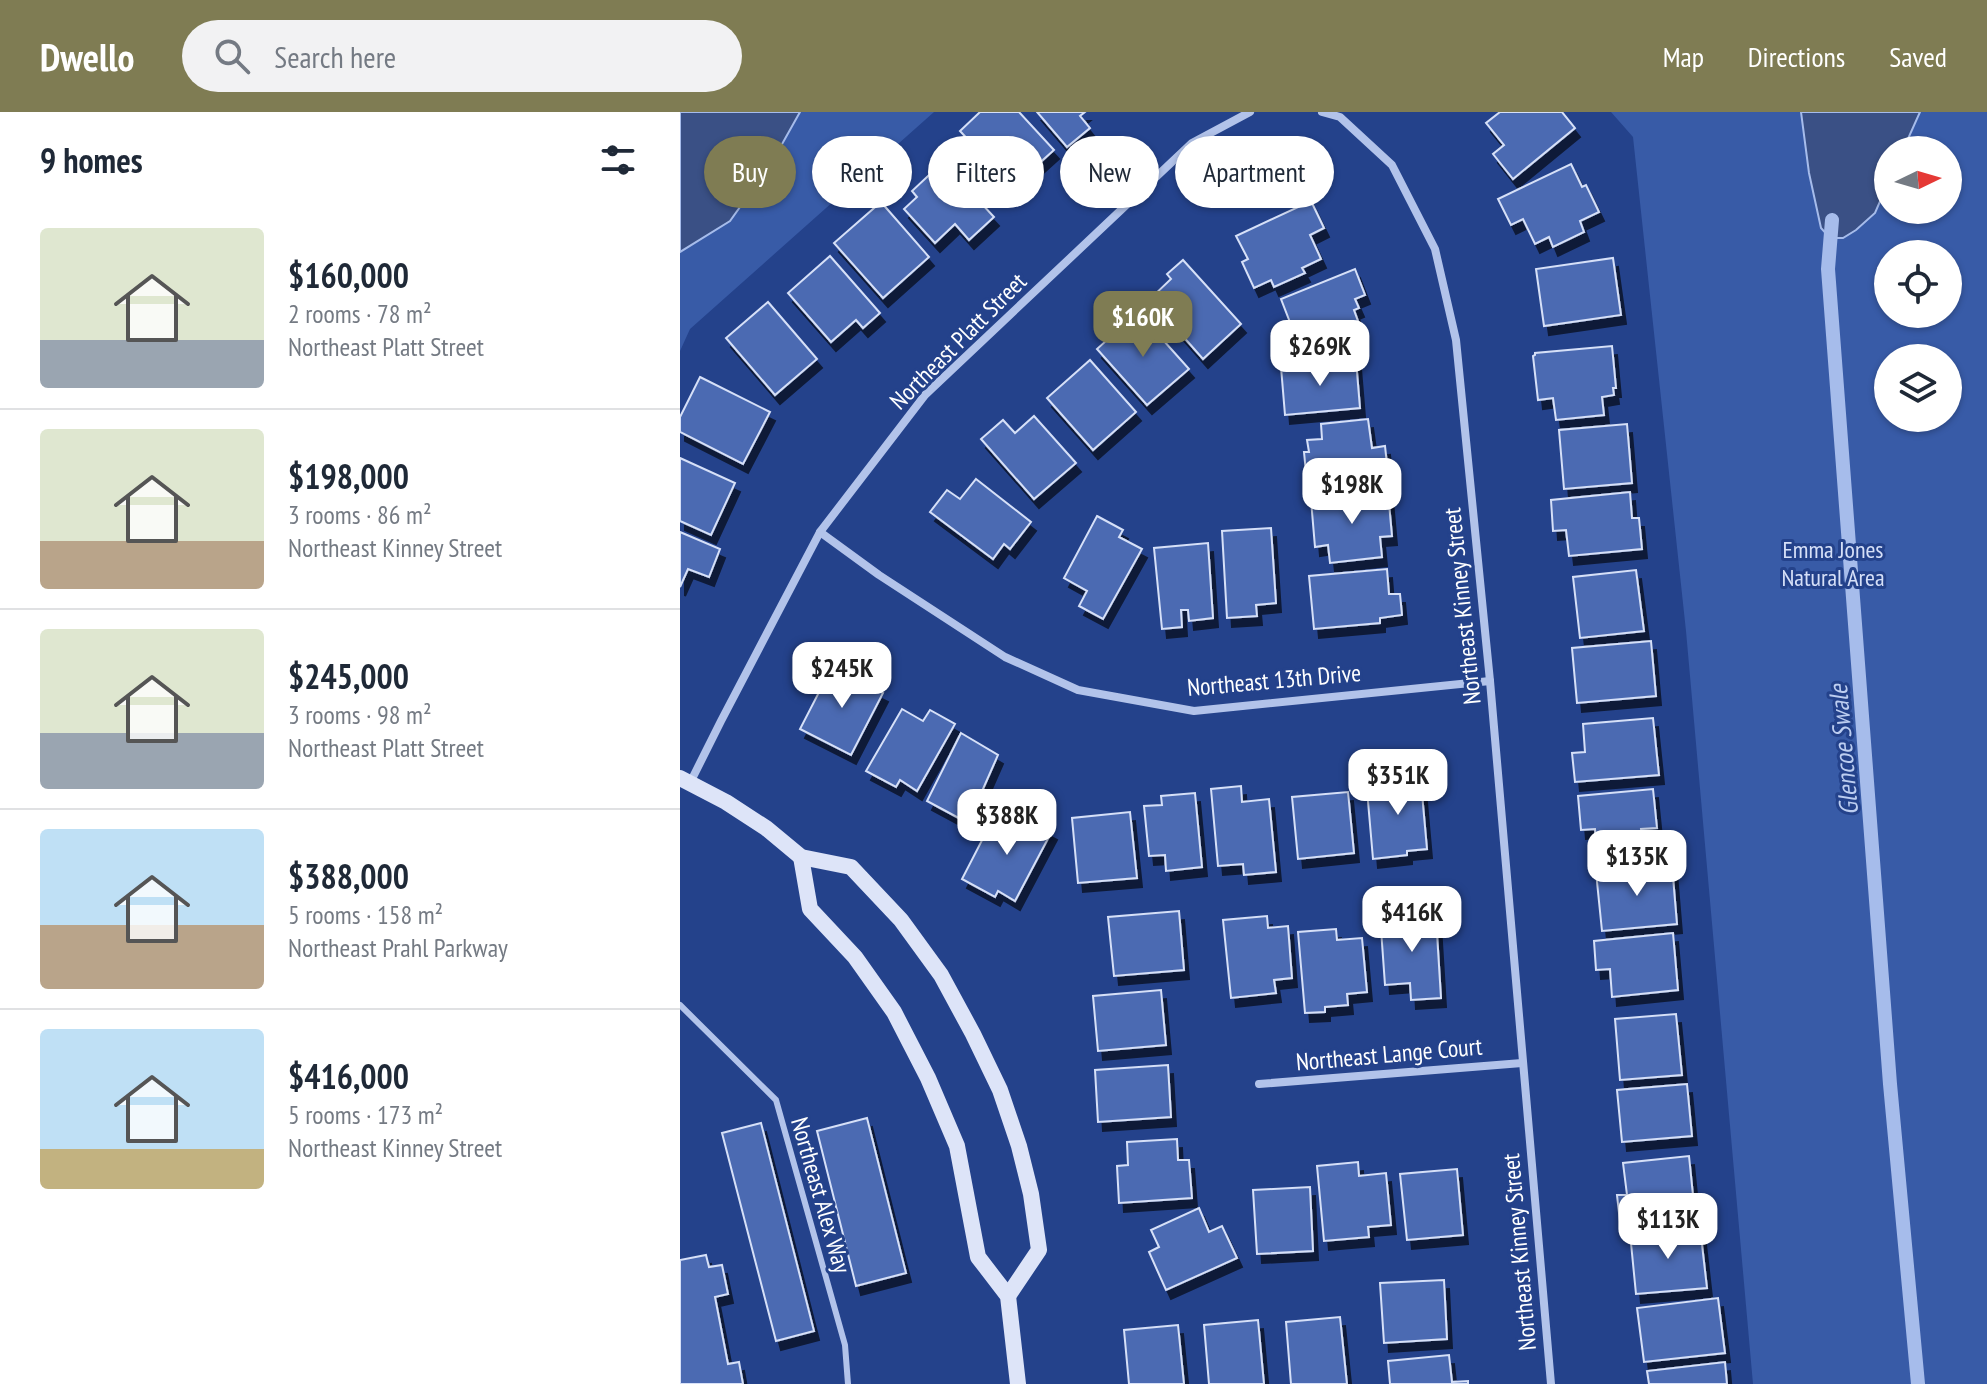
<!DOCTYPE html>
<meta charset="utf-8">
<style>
:root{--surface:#fff;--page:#f2f2f3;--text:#1f2937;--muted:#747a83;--line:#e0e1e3;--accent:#7f7c53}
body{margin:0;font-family:"PT Sans Narrow",sans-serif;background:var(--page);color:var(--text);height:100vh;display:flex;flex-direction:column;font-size:30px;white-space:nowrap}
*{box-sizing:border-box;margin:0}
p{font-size:26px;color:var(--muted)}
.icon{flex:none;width:44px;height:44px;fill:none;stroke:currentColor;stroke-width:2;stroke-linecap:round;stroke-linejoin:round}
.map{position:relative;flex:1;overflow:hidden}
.drawer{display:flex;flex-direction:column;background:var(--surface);width:680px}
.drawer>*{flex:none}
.banner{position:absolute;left:24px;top:24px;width:760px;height:72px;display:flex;gap:16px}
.needle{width:52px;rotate:85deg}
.tools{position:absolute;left:1194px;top:24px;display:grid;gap:16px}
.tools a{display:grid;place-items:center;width:88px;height:88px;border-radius:50%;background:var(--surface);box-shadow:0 2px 6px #0004;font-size:40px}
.price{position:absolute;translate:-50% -68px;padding:0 18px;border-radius:16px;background:#fff;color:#222;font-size:26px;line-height:52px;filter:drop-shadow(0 2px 4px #0008)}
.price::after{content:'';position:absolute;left:50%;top:48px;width:24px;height:18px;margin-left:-12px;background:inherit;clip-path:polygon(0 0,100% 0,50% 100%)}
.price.current{background:var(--accent);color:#fff}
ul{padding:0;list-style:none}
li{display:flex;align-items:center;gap:24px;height:200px;padding:0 40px}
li+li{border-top:2px solid var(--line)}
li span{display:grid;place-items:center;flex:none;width:224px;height:160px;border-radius:8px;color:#555}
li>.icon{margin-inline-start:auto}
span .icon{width:96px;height:96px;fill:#fffc;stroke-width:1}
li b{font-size:34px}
h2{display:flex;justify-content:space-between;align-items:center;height:96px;padding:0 40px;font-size:34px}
.tag{padding:0 28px;border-radius:36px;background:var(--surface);box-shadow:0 2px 6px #0004;font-size:28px;line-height:72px}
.tag.current{background:var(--accent);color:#fff}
header{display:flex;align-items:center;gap:48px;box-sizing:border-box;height:112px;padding:0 40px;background:var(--accent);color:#fff}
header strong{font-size:38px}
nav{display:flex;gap:44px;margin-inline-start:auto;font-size:28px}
.search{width:560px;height:72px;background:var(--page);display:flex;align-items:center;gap:20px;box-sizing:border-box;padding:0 28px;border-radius:44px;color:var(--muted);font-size:30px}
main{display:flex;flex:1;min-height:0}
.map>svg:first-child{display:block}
.green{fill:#385ba7;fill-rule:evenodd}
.water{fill:#3a5085;stroke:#a6bceb;stroke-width:2}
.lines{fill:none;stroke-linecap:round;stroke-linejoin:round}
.stream{stroke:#a6bceb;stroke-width:14}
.building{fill:#4c6bb2;stroke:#d6e0f8;stroke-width:2;filter:url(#shadow)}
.lane{stroke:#b2c3ea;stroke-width:6}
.street{stroke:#b2c3ea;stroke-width:8}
.secondary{stroke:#dde4f8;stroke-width:16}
.labels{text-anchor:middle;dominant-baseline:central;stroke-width:6;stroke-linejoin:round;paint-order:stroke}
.street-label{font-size:24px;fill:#fff;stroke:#24428b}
.park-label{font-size:24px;fill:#d6e0f8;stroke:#24428b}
.water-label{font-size:26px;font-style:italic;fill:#bdcef1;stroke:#24428b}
</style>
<header>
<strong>Dwello</strong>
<div class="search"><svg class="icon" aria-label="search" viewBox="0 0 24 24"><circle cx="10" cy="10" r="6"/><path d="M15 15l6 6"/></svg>Search here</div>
<nav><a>Map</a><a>Directions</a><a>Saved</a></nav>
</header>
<main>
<section class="drawer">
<h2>9 homes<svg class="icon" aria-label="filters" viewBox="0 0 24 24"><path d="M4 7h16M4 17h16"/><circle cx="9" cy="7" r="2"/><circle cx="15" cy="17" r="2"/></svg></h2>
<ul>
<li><span style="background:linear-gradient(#dfe7d0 70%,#9aa5b1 0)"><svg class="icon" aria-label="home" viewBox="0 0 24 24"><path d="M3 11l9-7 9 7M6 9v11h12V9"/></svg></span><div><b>$160,000</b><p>2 rooms · 78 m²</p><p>Northeast Platt Street</p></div></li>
<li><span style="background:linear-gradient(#dfe7d0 70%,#b9a48a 0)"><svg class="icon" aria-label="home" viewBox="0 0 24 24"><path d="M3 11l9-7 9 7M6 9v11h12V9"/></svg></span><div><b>$198,000</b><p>3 rooms · 86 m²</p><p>Northeast Kinney Street</p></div></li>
<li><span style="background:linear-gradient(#dfe7d0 65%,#9aa5b1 0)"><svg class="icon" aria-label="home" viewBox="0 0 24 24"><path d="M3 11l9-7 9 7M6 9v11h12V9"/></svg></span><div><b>$245,000</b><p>3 rooms · 98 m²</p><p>Northeast Platt Street</p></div></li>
<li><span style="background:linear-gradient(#bfe0f5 60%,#b9a48a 0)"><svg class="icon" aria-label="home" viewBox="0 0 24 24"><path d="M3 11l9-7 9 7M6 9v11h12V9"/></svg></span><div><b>$388,000</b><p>5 rooms · 158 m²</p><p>Northeast Prahl Parkway</p></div></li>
<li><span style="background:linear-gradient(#bfe0f5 75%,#c2b280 0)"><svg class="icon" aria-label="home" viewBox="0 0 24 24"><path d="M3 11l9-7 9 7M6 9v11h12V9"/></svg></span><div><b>$416,000</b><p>5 rooms · 173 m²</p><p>Northeast Kinney Street</p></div></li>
</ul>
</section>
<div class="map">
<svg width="1307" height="1272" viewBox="0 0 1307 1272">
<defs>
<filter id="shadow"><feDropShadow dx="5" dy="9" stdDeviation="0" flood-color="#0009"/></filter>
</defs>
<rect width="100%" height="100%" fill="#24428b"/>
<g class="green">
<path d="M 0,0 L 254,0 L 10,217 L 0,239 Z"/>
<path d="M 931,0 L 1307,0 L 1307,1272 L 1073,1272 L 1006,519 L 953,25 ZM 1208,38 L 1268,38 L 1268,98 L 1208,98 ZM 1208,142 L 1268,142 L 1268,202 L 1208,202 ZM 1208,246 L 1268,246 L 1268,306 L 1208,306 Z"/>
</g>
<g class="water">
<path d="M 0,0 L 120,0 L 92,50 L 50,109 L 0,140 Z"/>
<path d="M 1121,0 L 1240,0 L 1223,38 L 1208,38 L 1208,71 L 1195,101 L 1176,118 L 1163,126 L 1150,126 L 1141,116 L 1129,61 Z"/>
</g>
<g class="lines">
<path class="stream" d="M 1152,108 L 1148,157 L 1210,972 L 1238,1272"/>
</g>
<g class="building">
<path d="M 300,0 L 339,0 L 374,38 L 355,55 L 353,53 L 331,74 L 280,19 Z"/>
<path d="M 357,0 L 405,0 L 400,4 L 410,16 L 387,35 Z"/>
<path d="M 820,0 L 882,0 L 895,16 L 833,67 L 813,42 L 824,33 L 806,11 Z"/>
<path d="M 263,50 L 314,105 L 289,128 L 275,112 L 255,131 L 224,97 L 237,85 L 232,79 Z"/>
<path d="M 891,52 L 902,75 L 906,73 L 919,100 L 900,109 L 904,120 L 873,135 L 869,125 L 855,132 L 843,107 L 831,113 L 818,87 Z"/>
<path d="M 631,89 L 644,116 L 630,123 L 641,147 L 622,156 L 625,161 L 594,175 L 591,168 L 574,176 L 562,150 L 568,147 L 556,124 Z"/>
<path d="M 201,90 L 249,145 L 203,186 L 154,131 Z"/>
<path d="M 150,144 L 200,201 L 183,216 L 176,208 L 151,230 L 108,181 Z"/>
<path d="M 933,146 L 941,203 L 864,214 L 856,157 Z"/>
<path d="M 503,148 L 561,212 L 523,247 L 470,187 L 491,167 L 487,162 Z"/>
<path d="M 675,157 L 685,183 L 675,187 L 679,196 L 674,198 L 682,220 L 634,239 L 629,227 L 618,231 L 601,187 Z"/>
<path d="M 88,190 L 137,247 L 95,283 L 46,226 Z"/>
<path d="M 458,200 L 509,257 L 467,293 L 417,237 Z"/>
<path d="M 932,234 L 936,276 L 933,276 L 934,283 L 922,285 L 924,303 L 876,308 L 873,286 L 858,288 L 853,244 L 855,243 L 855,241 Z"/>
<path d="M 410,248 L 456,300 L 413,338 L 367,286 Z"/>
<path d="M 676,248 L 680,296 L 605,303 L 601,255 Z"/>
<path d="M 20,265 L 90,300 L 63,352 L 0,320 L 0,305 Z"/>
<path d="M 354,304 L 396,351 L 354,387 L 301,327 L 323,308 L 335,321 Z"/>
<path d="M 688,307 L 692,336 L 705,334 L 709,371 L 628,381 L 624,340 L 629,340 L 627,328 L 642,327 L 641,312 Z"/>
<path d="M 947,312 L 952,371 L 884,377 L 879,318 Z"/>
<path d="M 0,346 L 55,371 L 31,423 L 0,409 Z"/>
<path d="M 296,367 L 351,410 L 330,437 L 324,432 L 313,447 L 250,400 L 267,378 L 280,387 Z"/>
<path d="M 708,380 L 712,424 L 700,425 L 702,445 L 650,451 L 648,433 L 635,435 L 631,388 Z"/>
<path d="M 950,380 L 952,406 L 959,406 L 962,437 L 889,444 L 886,418 L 873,419 L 871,388 Z"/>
<path d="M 417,404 L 443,418 L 439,425 L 462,437 L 423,507 L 399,494 L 407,479 L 384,466 Z"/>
<path d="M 591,416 L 596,491 L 576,493 L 577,504 L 547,506 L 542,419 Z"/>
<path d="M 0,420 L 40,437 L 29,465 L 8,457 L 0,475 Z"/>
<path d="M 528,431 L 533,506 L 509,509 L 508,498 L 501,498 L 502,515 L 482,517 L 474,436 Z"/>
<path d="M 707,457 L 709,482 L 720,482 L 722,503 L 700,506 L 700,511 L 634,517 L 629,464 Z"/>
<path d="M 956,458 L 964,519 L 900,526 L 893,465 Z"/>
<path d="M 971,529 L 976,584 L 897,591 L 892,536 Z"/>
<path d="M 153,553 L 176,564 L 175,567 L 203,581 L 171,643 L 120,617 Z"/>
<path d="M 222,597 L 243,609 L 250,598 L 275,612 L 237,679 L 220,668 L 216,675 L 186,659 Z"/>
<path d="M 973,606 L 979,663 L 895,670 L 892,641 L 905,640 L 903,612 Z"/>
<path d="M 281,621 L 318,643 L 288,711 L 247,689 Z"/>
<path d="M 740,659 L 747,737 L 727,739 L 727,743 L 693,747 L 687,678 L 712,676 L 711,662 Z"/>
<path d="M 561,674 L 562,690 L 589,687 L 596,760 L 564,763 L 563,752 L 538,754 L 531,677 Z"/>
<path d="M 973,677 L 977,716 L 961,717 L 963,739 L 917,744 L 915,717 L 901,718 L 898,684 Z"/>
<path d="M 668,680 L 674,741 L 618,747 L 612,685 Z"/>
<path d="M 515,681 L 522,755 L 486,759 L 485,743 L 469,744 L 464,694 L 482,693 L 481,684 Z"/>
<path d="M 450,700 L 457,766 L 398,771 L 392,706 Z"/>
<path d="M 315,703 L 338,715 L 344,704 L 372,719 L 335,789 L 318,779 L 315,785 L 282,767 Z"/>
<path d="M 992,753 L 997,812 L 922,819 L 916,760 Z"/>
<path d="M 499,799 L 504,858 L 434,864 L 428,805 Z"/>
<path d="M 728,802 L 728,807 L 756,805 L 761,886 L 731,888 L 730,871 L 705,873 L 700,803 Z"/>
<path d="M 587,804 L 588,816 L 608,814 L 612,866 L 594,868 L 596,881 L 551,886 L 543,808 Z"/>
<path d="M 656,817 L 657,828 L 682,826 L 687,880 L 667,882 L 668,893 L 645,895 L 645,900 L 625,901 L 618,820 Z"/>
<path d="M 993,821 L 998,878 L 932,885 L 930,857 L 916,858 L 914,829 Z"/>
<path d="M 481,878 L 486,933 L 418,939 L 413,884 Z"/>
<path d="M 996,902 L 1002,963 L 940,968 L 935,907 Z"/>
<path d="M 488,953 L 491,1005 L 418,1010 L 415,958 Z"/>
<path d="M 1007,972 L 1012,1024 L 942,1030 L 937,978 Z"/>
<path d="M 187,1006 L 226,1161 L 176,1174 L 137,1019 Z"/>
<path d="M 81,1011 L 134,1219 L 96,1229 L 42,1021 Z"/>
<path d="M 497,1027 L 498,1048 L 509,1048 L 512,1086 L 439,1091 L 437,1054 L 448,1053 L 447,1030 Z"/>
<path d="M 1009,1044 L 1015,1103 L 940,1110 L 937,1083 L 947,1083 L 943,1051 Z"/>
<path d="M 678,1050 L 679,1064 L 706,1061 L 711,1113 L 688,1115 L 689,1125 L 644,1129 L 637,1054 Z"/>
<path d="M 777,1057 L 783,1123 L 727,1128 L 720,1062 Z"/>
<path d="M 630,1075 L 633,1139 L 577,1142 L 573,1078 Z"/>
<path d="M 519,1096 L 529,1120 L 542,1114 L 557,1146 L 486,1178 L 469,1140 L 479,1135 L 471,1118 Z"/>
<path d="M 1020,1115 L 1027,1176 L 956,1182 L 950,1121 Z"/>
<path d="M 26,1143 L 29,1155 L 42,1153 L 48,1182 L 35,1185 L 48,1252 L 59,1250 L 63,1272 L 0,1272 L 0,1148 Z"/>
<path d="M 764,1168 L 767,1227 L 704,1231 L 700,1171 Z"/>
<path d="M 1038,1186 L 1045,1241 L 964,1250 L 957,1196 Z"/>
<path d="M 660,1205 L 667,1272 L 611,1272 L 606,1210 Z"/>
<path d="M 578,1208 L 584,1272 L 529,1272 L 524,1213 Z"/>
<path d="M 498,1213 L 504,1272 L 449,1272 L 444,1218 Z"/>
<path d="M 769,1243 L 772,1270 L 788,1269 L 788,1272 L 710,1272 L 708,1249 Z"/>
<path d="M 1045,1250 L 1047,1272 L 969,1272 L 967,1259 Z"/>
</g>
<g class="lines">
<path class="lane" d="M 0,893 L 96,988 L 165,1233 L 168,1272"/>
<g class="street">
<path d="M 642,0 L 660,5 L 712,53 L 755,137 L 776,228 L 810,569 L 871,1272"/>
<path d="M 140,420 L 199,463 L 325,545 L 398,578 L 514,599 L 810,569"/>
<path d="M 10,671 L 41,609 L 140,420 L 245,283 L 512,31 L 570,0"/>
<path d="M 579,972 L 842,951"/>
</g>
<g class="secondary">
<path d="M 0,666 L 46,690 L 86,716 L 121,745 L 171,755 L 221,808 L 261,863 L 293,922 L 320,978 L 339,1034 L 351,1082 L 359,1138 L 328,1184"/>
<path d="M 121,745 L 130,797 L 175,845 L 214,900 L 248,966 L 277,1034 L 298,1145 L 328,1184 L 338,1272"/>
</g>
</g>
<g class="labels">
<g class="street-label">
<text transform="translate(278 229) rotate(-45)">Northeast Platt Street</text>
<text transform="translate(782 494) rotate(-96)">Northeast Kinney Street</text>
<text transform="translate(594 568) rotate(-5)">Northeast 13th Drive</text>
<text transform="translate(709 942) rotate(-5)">Northeast Lange Court</text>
<text transform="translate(141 1083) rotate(74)">Northeast Alex Way</text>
<text transform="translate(839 1140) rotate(-95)">Northeast Kinney Street</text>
</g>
<g class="park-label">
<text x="1153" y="437">Emma Jones<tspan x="1153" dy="28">Natural Area</tspan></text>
</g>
<g class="water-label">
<text transform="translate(1163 638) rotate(-95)">Glencoe Swale</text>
</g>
</g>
</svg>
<div class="tools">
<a><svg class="needle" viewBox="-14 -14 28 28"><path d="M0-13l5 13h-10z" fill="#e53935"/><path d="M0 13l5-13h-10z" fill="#747a83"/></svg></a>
<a><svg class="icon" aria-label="locate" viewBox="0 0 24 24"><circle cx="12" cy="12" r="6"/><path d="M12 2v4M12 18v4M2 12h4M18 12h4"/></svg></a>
<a><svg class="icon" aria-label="layers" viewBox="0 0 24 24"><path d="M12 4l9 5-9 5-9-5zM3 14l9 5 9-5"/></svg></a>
</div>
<b class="price current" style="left:463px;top:247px">$160K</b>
<b class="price" style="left:640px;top:276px">$269K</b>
<b class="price" style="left:672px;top:414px">$198K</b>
<b class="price" style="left:162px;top:598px">$245K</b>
<b class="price" style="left:718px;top:705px">$351K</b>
<b class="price" style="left:327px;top:745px">$388K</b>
<b class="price" style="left:957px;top:786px">$135K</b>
<b class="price" style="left:732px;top:842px">$416K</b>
<b class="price" style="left:988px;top:1149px">$113K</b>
<div class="banner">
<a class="tag current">Buy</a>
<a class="tag">Rent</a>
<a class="tag">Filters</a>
<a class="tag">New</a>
<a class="tag">Apartment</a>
</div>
</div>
</main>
